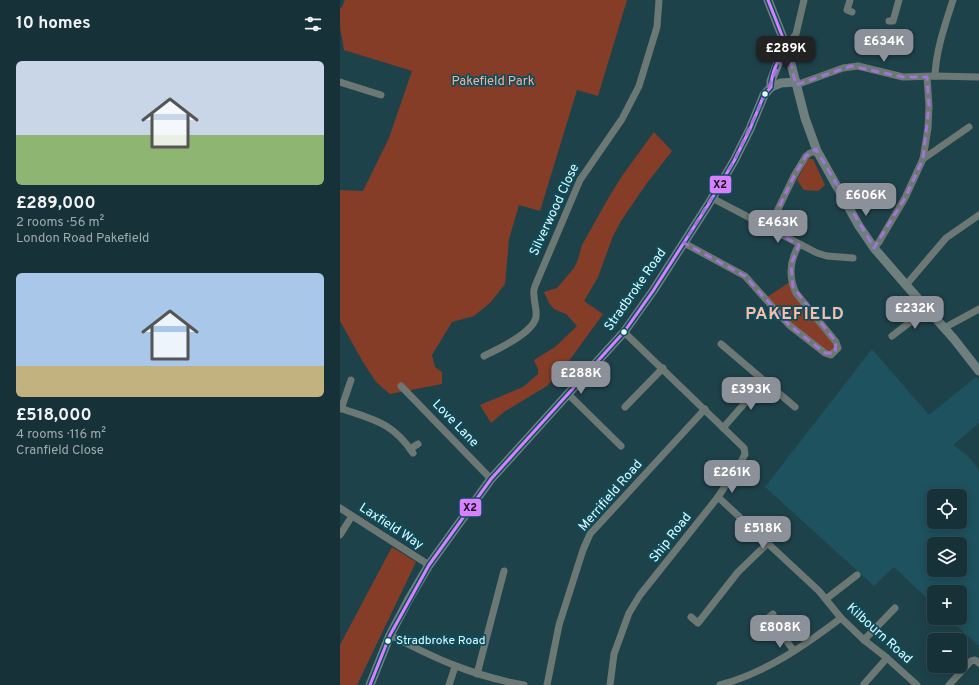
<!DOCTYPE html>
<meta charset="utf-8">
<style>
:root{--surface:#163238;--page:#1f3a40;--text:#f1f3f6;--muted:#9eaaae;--line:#354d53;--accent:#8c9099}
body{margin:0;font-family:Overpass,sans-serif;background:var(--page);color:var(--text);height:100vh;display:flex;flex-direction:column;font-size:15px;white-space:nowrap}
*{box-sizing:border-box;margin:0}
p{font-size:13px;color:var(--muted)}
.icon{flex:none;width:22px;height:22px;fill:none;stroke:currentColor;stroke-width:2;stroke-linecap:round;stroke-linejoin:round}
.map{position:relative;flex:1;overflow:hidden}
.sheet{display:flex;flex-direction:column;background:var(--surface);width:340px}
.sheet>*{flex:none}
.buttons{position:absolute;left:587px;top:489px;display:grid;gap:8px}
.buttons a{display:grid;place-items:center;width:40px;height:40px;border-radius:6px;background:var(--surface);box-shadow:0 2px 10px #0003,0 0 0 1px var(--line);font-size:20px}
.price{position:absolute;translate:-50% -34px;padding:0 9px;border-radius:8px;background:var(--accent);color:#fff;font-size:13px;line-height:26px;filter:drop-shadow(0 1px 2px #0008)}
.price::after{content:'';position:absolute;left:50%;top:24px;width:12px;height:9px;margin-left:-6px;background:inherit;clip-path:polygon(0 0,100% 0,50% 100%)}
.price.current{background:#222;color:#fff}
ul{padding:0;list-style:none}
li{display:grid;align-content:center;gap:8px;height:212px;padding:0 16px}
li span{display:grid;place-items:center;height:124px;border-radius:6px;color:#555}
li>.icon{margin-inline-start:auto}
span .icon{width:72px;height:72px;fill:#fffc;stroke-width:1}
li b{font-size:17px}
h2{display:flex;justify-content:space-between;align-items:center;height:48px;padding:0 16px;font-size:17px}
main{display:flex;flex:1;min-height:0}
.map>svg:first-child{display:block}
.built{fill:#1d525e;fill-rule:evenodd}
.green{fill:#863d27}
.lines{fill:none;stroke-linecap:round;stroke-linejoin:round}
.minor{stroke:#6c7874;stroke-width:7}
.major{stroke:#6e7f7d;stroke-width:9}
.bus-1-casing{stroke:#0b4e5d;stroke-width:6}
.bus-1{stroke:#d880ff;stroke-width:3}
.marked{fill:none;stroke:#a174d5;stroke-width:3;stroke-dasharray:8 5;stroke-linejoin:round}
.bus-dot{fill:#e7f9fe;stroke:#0b4e5d;stroke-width:1.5}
.labels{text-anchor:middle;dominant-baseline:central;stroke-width:3.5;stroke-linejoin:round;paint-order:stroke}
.bus-label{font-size:12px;fill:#e7f9fe;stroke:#0b4e5d;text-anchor:start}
.park-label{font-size:13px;fill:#fdad96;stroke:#0b4e5d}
.street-label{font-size:13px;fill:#e7f9fe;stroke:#0b4e5d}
.district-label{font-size:17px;font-weight:bold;letter-spacing:1px;fill:#fdbcaa;stroke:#0b4e5d}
.line-badge{stroke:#0b4e5d;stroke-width:1.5}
.pale-badge-label{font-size:11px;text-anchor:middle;font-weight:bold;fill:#111}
</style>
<main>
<section class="sheet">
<h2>10 homes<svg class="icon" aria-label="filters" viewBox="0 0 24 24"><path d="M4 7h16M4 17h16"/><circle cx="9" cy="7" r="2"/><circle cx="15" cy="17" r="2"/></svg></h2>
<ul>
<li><span style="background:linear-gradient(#c9d6e8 60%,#8fb573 0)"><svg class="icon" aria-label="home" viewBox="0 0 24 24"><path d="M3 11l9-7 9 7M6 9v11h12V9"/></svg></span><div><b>£289,000</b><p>2 rooms · 56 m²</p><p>London Road Pakefield</p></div></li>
<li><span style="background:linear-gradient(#a9c7e8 75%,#c2b280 0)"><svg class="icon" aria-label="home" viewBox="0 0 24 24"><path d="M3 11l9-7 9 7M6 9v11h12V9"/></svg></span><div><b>£518,000</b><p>4 rooms · 116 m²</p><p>Cranfield Close</p></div></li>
</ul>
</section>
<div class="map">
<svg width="639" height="685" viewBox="0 0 639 685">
<rect width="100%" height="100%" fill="#1e424a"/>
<path class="built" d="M 532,349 L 589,415 L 636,377 L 639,380 L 639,423 L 613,445 L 629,457 L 639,470 L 639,646 L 608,618 L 620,618 L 620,592 L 594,592 L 594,605 L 554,567 L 534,586 L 425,487 ZM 594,496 L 620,496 L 620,522 L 594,522 ZM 594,544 L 620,544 L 620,570 L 594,570 Z"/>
<g class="green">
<path d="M 5,0 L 287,0 L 258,96 L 237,90 L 200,211 L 179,205 L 169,239 L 165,284 L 151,302 L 134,316 L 112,322 L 92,355 L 95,367 L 102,372 L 102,384 L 50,394 L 36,382 L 23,362 L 0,321 L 0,190 L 23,191 L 49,138 L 72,71 L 4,50 L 0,27 L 0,8 L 2,7 Z"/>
<path d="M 314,132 L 332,151 L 307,183 L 281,221 L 273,236 L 258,277 L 244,301 L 263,314 L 229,361 L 207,386 L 164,412 L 151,423 L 140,405 L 183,387 L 198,374 L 198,369 L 194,360 L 215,347 L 237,326 L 226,314 L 214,309 L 209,303 L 204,292 L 217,288 L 234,268 L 238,260 L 242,245 L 269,197 L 282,176 Z"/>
<path d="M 468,159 L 473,159 L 485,185 L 478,191 L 464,190 L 457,180 Z"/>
<path d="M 450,282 L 495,345 L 490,353 L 448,321 L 427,297 Z"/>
<path d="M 52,547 L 76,562 L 17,685 L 0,685 L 0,645 Z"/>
</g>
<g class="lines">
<g class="minor">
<path d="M 510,0 L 507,10 L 512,12"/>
<path d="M 549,21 L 553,21 L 559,0"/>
<path d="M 445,42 L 452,39 L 456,34 L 464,0"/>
<path d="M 595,76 C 596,50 605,25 613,0"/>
<path d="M 0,82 L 41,95"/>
<path d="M 456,85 L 503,68 L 518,66 L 563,77 L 595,76 L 639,77"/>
<path d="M 583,159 L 629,127"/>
<path d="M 372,198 L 477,253 L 487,256 L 513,258"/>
<path d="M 429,228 L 454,176 L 466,156 L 470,153 L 477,151"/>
<path d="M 344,243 L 405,276 L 449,325 L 485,353 L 491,355 L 498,348 L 496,342 L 456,293 C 448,276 450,260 459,245"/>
<path d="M 534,248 L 539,242 L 565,198 L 583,159 L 588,128 L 589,106 L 587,77"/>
<path d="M 566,285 L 606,238 L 639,215"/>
<path d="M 604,328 L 639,309"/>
<path d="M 552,336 L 587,309"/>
<path d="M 381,344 L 455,407"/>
<path d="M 144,356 C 158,349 193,333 196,317 C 197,309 194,303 194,295 C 193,292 194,289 195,286 L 240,180 L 282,119 L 299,86 L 317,27 L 319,0"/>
<path d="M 61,386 L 151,479"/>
<path d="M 228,394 L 281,446"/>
<path d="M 285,407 L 323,368"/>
<path d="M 0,408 C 34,420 52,422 73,453"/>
<path d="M 1,409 L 11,380"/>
<path d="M 383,428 L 424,381"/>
<path d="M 70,449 L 78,444"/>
<path d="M 378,497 L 479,591 L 501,618 L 524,640 L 547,658 L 577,685"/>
<path d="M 0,508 L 89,565"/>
<path d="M 0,535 L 12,516"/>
<path d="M 486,599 L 517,575"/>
<path d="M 433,614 L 429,617 L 454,651"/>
<path d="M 351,617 L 358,623 L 398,572 L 428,543"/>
<path d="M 50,635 C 96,659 133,676 184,685"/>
<path d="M 524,640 L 555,608"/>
<path d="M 137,674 L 164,571"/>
<path d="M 524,684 L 547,658"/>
<path d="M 109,685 L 115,667"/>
<path d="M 207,685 L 219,625 L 243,550 L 250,534 L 365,409"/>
<path d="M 270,685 L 274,654 L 289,613 L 300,595 L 378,497 L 402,460 L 405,454 L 404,448 L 284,332"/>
<path d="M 380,685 C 425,673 464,646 501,618"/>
<path d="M 609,685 L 631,661 L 635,660 L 639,663"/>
</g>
<g class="major">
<path d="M 428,0 L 447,48 L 465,118 L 477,151 L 519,226 L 534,248 L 566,285 L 614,339 L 639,371"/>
<path d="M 431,87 L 441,83 L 456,82"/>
<path d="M 30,685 L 50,635 L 69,599 L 89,565 L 151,479 L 284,332 L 313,291 L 368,205 L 394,161 L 410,129 L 424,95 L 431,87 L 431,81 L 442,53 L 447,48"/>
</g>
<g class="bus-1-casing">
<path id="bus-1" d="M 30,685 L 50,635 L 89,565 L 151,479 L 284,332 L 313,291 L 368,205 L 394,161 L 410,129 L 424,95 L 431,87 C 431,75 438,57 447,48 L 428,0"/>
</g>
<use href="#bus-1" class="bus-1"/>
</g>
<path class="marked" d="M 447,48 L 456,85 L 511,66 L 563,77 L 587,77 L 589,106 L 583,159 L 565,198 L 534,248 L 476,149 L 466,156 L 454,176 L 429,228 L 459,245 L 451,264 L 453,287 L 496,342 L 495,353 L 485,353 L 449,325 L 405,276 L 344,243 L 394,161 Z"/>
<g class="bus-dot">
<circle cx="425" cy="94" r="3.5"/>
<circle cx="284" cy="332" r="3.5"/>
<circle cx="48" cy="641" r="3.5"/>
</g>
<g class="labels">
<g class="bus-label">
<text x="56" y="641">Stradbroke Road</text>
</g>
<g class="park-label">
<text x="153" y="82">Pakefield Park</text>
</g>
<g class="street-label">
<text transform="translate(215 210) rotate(-65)">Silverwood Close</text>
<text transform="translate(296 290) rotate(-55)">Stradbroke Road</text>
<text transform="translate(115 424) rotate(46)">Love Lane</text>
<text transform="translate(271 496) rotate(-49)">Merrifield Road</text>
<text transform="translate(51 527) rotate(33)">Laxfield Way</text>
<text transform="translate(331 538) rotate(-52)">Ship Road</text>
<text transform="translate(539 634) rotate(42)">Kilbourn Road</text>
</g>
<g class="district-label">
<text x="455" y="315">PAKEFIELD</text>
</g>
</g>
<g class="line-badge">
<rect x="369" y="175" width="23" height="19" rx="4" fill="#d880ff"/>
<rect x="119" y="498" width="23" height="19" rx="4" fill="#d880ff"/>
</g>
<g class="pale-badge-label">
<text x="380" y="188">X2</text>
<text x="130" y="511">X2</text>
</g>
</svg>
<div class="buttons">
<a><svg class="icon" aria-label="locate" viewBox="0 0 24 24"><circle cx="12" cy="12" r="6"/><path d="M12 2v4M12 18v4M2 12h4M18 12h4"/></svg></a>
<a><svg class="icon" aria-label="layers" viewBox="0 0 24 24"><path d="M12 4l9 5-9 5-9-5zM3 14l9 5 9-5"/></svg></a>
<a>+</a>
<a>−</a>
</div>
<b class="price" style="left:544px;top:63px">£634K</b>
<b class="price current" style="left:446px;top:70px">£289K</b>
<b class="price" style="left:526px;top:217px">£606K</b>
<b class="price" style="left:438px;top:244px">£463K</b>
<b class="price" style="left:575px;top:330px">£232K</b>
<b class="price" style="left:241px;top:395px">£288K</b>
<b class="price" style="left:411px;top:411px">£393K</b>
<b class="price" style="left:392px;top:494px">£261K</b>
<b class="price" style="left:423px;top:550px">£518K</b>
<b class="price" style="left:440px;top:649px">£808K</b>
</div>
</main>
